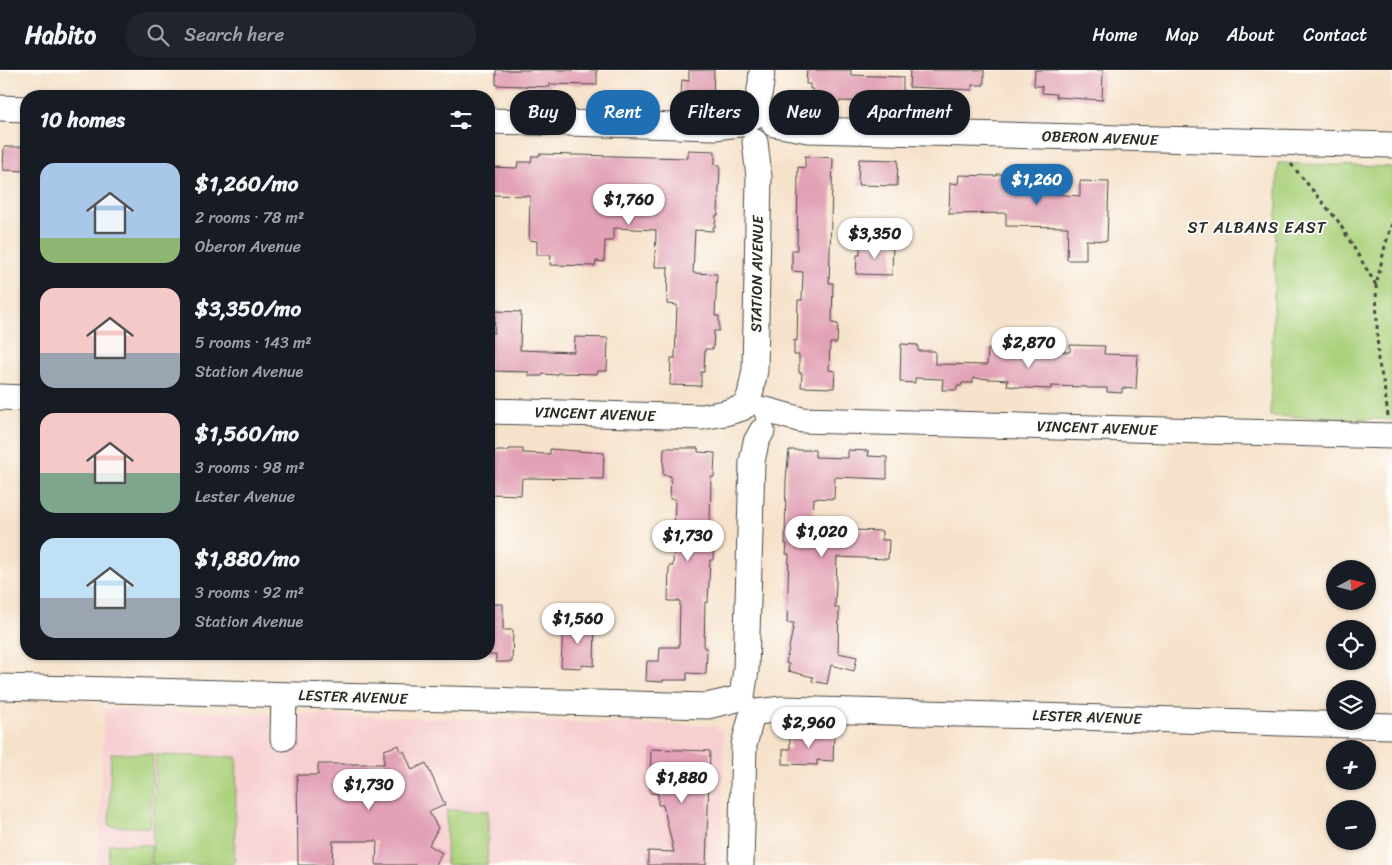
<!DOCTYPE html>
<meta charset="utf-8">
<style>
:root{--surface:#171b24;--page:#20242c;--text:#f1f3f6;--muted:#9ea1a6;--line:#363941;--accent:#1f6fb2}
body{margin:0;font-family:Sriracha,sans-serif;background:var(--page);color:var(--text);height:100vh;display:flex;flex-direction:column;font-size:19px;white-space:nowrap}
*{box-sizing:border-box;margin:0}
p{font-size:16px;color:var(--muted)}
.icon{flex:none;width:28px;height:28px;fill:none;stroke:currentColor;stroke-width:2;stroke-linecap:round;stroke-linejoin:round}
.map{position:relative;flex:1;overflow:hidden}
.side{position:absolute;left:20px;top:20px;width:475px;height:570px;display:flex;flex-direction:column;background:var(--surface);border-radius:20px;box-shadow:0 1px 4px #0004}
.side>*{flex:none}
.top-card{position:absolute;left:510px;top:20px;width:475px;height:45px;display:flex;gap:10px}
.needle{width:32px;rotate:83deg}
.fabs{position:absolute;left:1326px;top:490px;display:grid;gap:10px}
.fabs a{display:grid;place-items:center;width:50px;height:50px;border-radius:50%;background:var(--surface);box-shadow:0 1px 4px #0004;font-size:25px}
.price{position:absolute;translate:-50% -42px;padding:0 11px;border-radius:18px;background:#fff;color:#222;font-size:16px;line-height:32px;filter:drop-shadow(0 1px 2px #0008)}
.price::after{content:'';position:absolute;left:50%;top:30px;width:15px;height:11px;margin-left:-8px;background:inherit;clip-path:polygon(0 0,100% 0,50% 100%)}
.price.on{background:var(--accent);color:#fff}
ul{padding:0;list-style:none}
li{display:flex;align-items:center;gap:15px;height:125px;padding:0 20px}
li span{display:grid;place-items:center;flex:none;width:140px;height:100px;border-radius:15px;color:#555}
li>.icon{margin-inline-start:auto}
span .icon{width:60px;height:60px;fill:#fffc;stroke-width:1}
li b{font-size:21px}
h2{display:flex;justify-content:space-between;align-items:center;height:60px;padding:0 20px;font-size:21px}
.tag{padding:0 18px;border-radius:20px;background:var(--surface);box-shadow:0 1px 4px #0004;font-size:18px;line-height:45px}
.tag.on{background:var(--accent);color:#fff}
header{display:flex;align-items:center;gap:30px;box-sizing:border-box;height:70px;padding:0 25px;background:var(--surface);border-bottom:1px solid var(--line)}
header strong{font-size:24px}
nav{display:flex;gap:28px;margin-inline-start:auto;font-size:18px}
.search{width:350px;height:45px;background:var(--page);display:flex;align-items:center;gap:12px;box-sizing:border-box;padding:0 18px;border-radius:20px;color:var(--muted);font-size:19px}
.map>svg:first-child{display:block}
.built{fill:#f7cfd1}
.green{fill:#aad17b;stroke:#6a7e53}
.building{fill:#e2a1b5}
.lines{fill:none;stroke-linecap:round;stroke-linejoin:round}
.minor-casing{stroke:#494643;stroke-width:27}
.path{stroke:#494643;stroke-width:3;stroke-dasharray:4 4;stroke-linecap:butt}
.minor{stroke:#fff;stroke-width:25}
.labels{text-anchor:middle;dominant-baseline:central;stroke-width:4;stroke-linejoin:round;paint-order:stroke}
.street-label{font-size:15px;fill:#2b2b2b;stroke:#fdfcf7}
.neighbourhood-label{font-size:16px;letter-spacing:1px;fill:#2b2b2b;stroke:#fdfcf7}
</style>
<header>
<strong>Habito</strong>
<div class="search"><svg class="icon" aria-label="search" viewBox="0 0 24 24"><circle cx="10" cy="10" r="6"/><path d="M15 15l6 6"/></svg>Search here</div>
<nav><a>Home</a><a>Map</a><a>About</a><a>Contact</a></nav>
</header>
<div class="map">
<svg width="1392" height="795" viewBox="0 0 1392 795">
<rect width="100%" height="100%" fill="#fdfcf7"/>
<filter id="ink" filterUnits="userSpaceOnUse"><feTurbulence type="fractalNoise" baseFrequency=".02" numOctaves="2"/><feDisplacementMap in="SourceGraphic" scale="10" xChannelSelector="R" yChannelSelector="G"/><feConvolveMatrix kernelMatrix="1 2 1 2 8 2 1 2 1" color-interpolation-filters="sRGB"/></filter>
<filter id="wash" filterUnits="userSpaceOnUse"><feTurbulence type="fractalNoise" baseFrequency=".0096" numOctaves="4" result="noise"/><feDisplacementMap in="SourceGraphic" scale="20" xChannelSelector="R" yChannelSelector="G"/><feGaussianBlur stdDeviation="1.12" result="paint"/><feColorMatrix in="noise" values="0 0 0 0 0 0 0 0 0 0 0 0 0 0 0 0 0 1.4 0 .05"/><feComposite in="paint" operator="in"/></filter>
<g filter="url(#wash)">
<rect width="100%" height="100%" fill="#f6e2cb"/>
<path class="built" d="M 104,639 L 715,656 L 724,665 L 721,795 L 98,795 Z"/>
<g class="green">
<path d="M 1278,93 L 1392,97 L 1392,350 L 1270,346 Z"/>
<path d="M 111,683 L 153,684 L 150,758 L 109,756 Z"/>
<path d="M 156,685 L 237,687 L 234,795 L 152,795 Z"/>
<path d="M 447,740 L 488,741 L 487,795 L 446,795 Z"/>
<path d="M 109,774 L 151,775 L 150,795 L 108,795 Z"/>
</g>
<g id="blocks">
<g class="building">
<path d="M 496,0 L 597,0 L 597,15 L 550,14 L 550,17 L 496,15 Z"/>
<path d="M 689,0 L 714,0 L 713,28 L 681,27 L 682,10 L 689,11 Z"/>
<path d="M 807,0 L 851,0 L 851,5 L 903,7 L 903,33 L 840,31 L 840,32 L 812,32 L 813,19 L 810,19 L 810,14 L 806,14 Z"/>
<path d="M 910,0 L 984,0 L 984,15 L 972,15 L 972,20 L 909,17 Z"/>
<path d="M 1035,0 L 1103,0 L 1102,30 L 1056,27 L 1056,24 L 1042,23 L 1042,16 L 1034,16 Z"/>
<path d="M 4,77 L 26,77 L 26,101 L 3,100 Z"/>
<path d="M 688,80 L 715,81 L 715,95 L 720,95 L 718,145 L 716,145 L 715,157 L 713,157 L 713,161 L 695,160 L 693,203 L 717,204 L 715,246 L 719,246 L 719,261 L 714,261 L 713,279 L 705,279 L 704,302 L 701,302 L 701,316 L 670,315 L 671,288 L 675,288 L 677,235 L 667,234 L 668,197 L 655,197 L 656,160 L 613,158 L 613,171 L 605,171 L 604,192 L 596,191 L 595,196 L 550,195 L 551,185 L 537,185 L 537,171 L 529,170 L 530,126 L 489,125 L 489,97 L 517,98 L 518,92 L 531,92 L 532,86 L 539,86 L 539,84 L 688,88 Z"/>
<path d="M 805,86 L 833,88 L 829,213 L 833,213 L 832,253 L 838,254 L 837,273 L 830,273 L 829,300 L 835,301 L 834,318 L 801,317 L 802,303 L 799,303 L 799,285 L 794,285 L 794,270 L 797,271 L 798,230 L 802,230 L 803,202 L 792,201 L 792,180 L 797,180 L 798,97 L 805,98 Z"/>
<path d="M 859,89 L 898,90 L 897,116 L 858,115 Z"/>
<path d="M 997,104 L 1053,107 L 1052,124 L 1080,126 L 1080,111 L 1109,112 L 1107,171 L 1086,170 L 1086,190 L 1067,190 L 1068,157 L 1006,156 L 1006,143 L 949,144 L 950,113 L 958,114 L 959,105 L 997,106 Z"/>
<path d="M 860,174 L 893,175 L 892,205 L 856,204 L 857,185 L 860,185 Z"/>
<path d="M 495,241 L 521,242 L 520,280 L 574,282 L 575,267 L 608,268 L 607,301 L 598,301 L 597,304 L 557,303 L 557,305 L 543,304 L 542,306 L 529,306 L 529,302 L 489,301 L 489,263 L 494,263 Z"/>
<path d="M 901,274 L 918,275 L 918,281 L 935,281 L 935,294 L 987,295 L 988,279 L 1070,282 L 1070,275 L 1105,276 L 1104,284 L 1138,285 L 1136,319 L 1122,318 L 1122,323 L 1107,322 L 1107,318 L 1087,318 L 1087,317 L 1051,316 L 1051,319 L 1027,318 L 1007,316 L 1008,310 L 973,308 L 973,313 L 962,313 L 961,316 L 957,316 L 957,320 L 942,320 L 943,309 L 915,308 L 915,313 L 900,312 Z"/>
<path d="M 664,378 L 698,378 L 698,382 L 715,383 L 714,407 L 711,407 L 710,457 L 714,457 L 713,490 L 710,490 L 708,532 L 705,532 L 704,578 L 707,578 L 706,604 L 687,603 L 687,610 L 663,610 L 663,612 L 646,611 L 647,591 L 659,591 L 660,577 L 679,577 L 680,531 L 668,531 L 669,496 L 673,496 L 675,429 L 670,429 L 671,406 L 663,405 Z"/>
<path d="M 509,379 L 523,379 L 523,383 L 550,384 L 550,379 L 604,383 L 603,409 L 522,408 L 521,425 L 489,424 L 489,399 L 492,399 L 492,381 L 508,381 Z"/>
<path d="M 789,380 L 815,380 L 815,387 L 848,388 L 848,380 L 869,381 L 868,386 L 887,387 L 887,409 L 835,407 L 834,429 L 814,428 L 813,456 L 823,456 L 823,459 L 882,461 L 882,470 L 889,470 L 888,489 L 837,487 L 835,538 L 839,538 L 838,583 L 857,587 L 854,601 L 831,595 L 827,614 L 812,611 L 813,607 L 788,601 L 789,594 L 786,593 L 794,553 L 787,553 L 789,484 L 786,484 L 787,474 L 785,474 L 786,409 Z"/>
<path d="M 489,534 L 503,534 L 503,560 L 513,560 L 512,592 L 496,592 L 496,585 L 489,585 Z"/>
<path d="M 563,553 L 595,554 L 594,596 L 582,595 L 582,598 L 561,597 Z"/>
<path d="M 790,663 L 834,664 L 833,691 L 817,690 L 817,695 L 783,694 L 783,679 L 790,679 Z"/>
<path d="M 399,675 L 401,682 L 404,681 L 412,700 L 426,693 L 445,735 L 429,742 L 438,758 L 429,775 L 442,783 L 436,795 L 376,795 L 377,771 L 333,771 L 332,795 L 298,795 L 297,705 L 318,705 L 318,694 L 384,694 L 384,680 Z"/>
<path d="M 651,679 L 710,681 L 706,795 L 648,795 L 648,781 L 674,782 L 663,735 L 658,735 L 658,724 L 650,723 Z"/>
</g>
</g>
</g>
<g filter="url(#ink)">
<use href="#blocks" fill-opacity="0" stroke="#494643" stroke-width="1"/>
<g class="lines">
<g class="minor-casing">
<g id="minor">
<path d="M 0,38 L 26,39"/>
<path d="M 756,45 L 761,13 L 762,0"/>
<path d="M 489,51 L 715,57 L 747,53"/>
<path d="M 774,54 L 808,60 L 1392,75"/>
<path d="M 0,327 L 26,328"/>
<path d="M 746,335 L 750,325 L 755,300 L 759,107 L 755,72"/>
<path d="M 766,340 L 802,350 L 1392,366"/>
<path d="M 489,341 L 702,347 L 725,343 L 742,338"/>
<path d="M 0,617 L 707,636 L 737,629"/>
<path d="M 742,626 L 746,600 L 752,392 L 756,372 L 762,361"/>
<path d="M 756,642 L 782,639 L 1392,656"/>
<path d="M 283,668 L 284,625"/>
<path d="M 741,795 L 744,675 L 751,648"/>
</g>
</g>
<g class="path">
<path d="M 1291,94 L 1338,151 L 1376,215"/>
<path d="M 1388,346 L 1384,315 L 1378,290 L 1376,216 L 1385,176 L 1392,154"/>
</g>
<use href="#minor" class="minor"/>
</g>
</g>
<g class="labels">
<g class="street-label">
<text transform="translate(1100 68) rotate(2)">OBERON AVENUE</text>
<text transform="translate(757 204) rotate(-89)">STATION AVENUE</text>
<text transform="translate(595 344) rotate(2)">VINCENT AVENUE</text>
<text transform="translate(1097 358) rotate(2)">VINCENT AVENUE</text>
<text transform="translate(353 627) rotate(2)">LESTER AVENUE</text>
<text transform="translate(1087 647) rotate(2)">LESTER AVENUE</text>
</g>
<g class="neighbourhood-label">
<text x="1257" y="157">ST ALBANS EAST</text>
</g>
</g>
</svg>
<div class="fabs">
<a><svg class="needle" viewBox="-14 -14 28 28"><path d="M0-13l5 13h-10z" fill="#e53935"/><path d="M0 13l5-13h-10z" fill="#9ea1a6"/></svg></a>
<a><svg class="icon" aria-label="locate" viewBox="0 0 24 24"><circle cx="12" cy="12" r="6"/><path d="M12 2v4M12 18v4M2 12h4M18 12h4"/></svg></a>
<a><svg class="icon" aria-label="layers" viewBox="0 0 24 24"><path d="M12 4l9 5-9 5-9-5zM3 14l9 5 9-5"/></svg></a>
<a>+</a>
<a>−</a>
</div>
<b class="price on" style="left:1037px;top:136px">$1,260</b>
<b class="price" style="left:629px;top:156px">$1,760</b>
<b class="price" style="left:875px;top:190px">$3,350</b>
<b class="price" style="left:1029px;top:299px">$2,870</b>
<b class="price" style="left:822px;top:488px">$1,020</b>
<b class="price" style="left:688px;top:492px">$1,730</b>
<b class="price" style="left:578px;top:575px">$1,560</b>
<b class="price" style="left:809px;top:679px">$2,960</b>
<b class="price" style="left:682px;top:734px">$1,880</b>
<b class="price" style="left:369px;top:741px">$1,730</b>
<div class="top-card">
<a class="tag">Buy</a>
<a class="tag on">Rent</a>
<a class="tag">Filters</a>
<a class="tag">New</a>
<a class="tag">Apartment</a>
</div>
<section class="side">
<h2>10 homes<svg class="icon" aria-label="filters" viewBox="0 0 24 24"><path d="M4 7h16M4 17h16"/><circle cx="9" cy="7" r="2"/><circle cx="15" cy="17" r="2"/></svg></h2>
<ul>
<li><span style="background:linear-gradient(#a9c7e8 75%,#8fb573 0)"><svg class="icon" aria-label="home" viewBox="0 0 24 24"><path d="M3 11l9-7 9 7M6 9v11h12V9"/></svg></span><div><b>$1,260/mo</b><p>2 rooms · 78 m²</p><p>Oberon Avenue</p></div></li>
<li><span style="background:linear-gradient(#f6c9c9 65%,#9aa5b1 0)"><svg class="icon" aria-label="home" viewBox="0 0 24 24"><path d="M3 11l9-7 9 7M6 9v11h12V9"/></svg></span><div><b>$3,350/mo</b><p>5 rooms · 143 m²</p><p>Station Avenue</p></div></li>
<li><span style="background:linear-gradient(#f6c9c9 60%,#7fa58c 0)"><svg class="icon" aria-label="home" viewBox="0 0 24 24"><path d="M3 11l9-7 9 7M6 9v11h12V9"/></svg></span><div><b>$1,560/mo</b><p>3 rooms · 98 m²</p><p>Lester Avenue</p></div></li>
<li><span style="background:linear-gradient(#bfe0f5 60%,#9aa5b1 0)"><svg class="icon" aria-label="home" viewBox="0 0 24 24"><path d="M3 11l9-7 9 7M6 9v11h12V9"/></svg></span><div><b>$1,880/mo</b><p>3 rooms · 92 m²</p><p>Station Avenue</p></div></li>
</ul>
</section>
</div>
